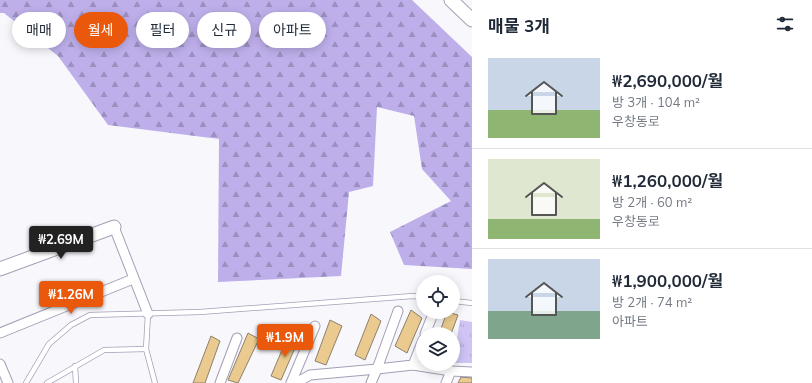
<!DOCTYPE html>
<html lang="ko">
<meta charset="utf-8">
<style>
:root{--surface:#fff;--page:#f6f6f7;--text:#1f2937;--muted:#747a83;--line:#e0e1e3;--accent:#ea580c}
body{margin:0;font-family:Mulish,"Noto Sans KR",sans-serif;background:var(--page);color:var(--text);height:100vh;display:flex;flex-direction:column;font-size:15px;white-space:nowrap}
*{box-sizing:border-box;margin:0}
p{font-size:13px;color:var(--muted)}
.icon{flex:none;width:22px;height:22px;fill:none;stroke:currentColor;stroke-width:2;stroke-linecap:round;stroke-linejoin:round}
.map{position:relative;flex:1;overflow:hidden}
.details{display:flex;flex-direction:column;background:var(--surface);width:340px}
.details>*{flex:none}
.banner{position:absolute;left:12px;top:12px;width:380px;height:36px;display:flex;gap:8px}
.tools{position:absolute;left:416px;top:275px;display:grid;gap:8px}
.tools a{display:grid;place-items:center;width:44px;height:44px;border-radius:50%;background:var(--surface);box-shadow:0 2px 10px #0003;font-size:20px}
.price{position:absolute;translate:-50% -34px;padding:0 9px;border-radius:4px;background:var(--accent);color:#fff;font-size:13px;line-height:26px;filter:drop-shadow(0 1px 2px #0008)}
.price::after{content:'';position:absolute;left:50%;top:24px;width:12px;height:9px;margin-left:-6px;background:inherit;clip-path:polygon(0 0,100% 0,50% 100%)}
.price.active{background:#222;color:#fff}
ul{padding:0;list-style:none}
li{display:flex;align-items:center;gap:12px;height:100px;padding:0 16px}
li+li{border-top:1px solid var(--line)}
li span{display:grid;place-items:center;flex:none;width:112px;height:80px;border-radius:0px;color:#555}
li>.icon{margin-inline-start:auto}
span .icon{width:48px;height:48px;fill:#fffc;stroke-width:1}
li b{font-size:17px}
h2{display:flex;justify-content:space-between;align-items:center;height:48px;padding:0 16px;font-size:17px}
.pill{padding:0 14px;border-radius:18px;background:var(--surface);box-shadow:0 2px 10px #0003;font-size:14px;line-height:36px}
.pill.active{background:var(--accent);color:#fff}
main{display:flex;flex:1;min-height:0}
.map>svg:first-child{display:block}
.forest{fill:url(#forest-firs)}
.park{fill:url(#park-tufts)}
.building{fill:#eaca8e;stroke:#8d816c}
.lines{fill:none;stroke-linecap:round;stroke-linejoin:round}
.lane-casing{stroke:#a49fb6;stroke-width:6}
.street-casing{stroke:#a49fb6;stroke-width:11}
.secondary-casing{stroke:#a49fb6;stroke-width:15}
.lane{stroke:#fff;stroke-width:4.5}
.street{stroke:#fff;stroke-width:9}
.secondary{stroke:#fff;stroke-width:13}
</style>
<main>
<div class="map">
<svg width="472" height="383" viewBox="0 0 472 383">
<defs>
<pattern id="forest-firs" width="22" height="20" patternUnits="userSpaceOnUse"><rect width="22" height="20" fill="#beafeb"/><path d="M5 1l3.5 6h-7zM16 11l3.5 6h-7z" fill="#9b8fbf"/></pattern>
<pattern id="park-tufts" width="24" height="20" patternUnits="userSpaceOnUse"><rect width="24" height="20" fill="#cfc4f4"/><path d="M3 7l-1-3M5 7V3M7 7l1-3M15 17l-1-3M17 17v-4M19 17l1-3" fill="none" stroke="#b2a9d2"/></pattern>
</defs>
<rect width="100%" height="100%" fill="#f8f7fc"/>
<path class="forest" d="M 0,0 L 412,0 L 472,57 L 472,269 L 404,265 L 390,232 L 451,201 L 422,169 L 414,116 L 377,107 L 373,186 L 349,192 L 341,276 L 218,282 L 219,139 L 108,125 L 58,56 L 4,13 L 0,13 Z"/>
<path class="park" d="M 460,320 L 472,322 L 472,363 L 453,363 Z"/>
<g class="building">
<path d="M 411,310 L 422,318 L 407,353 L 395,346 Z"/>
<path d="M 447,312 L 458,315 L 451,334 L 439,334 Z"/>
<path d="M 371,314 L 381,321 L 365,360 L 355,355 Z"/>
<path d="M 330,320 L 342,326 L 326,365 L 315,361 Z"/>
<path d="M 248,333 L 259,339 L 238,383 L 228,380 Z"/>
<path d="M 211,336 L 220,341 L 205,383 L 193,383 Z"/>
<path d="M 288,336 L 298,341 L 281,380 L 271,376 Z"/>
<path d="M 461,377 L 472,378 L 472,383 L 458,383 Z"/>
</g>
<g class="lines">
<g class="lane-casing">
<g id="lane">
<path d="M 453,301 L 472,303"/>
<path d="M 148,314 L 146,349 L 155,383"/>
<path d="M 75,366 L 76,383"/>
<path d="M 26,383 L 49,344 L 71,325 L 90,315 L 200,312 L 413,296 L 423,297"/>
<path d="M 47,383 L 104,350 L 146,349"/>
</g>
</g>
<g class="street-casing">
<g id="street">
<path d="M 114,227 L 148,314"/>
<path d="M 398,311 L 377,369 L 413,365 L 423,340"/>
<path d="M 0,333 L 133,279"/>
<path d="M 425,334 L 433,314"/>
<path d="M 0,364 L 8,383"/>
<path d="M 413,365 L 451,371 L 446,383"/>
<path d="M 451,371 L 472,372"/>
<path d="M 220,383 L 237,338"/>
<path d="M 291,383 L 315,326"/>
<path d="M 296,383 L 310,375 L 377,369 L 371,383"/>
</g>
</g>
<g class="secondary-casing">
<g id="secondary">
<path d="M 451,0 L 472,20"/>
<path d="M 0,269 L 114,227"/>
</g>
</g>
<use href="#lane" class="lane"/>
<use href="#street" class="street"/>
<use href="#secondary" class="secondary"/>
</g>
</svg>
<div class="tools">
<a><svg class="icon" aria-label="locate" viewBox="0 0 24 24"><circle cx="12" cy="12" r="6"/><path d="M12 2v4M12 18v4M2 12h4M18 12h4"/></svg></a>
<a><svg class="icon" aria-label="layers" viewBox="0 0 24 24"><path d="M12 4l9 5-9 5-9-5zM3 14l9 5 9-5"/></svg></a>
</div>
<b class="price active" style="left:61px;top:260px">₩2.69M</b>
<b class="price" style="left:71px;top:315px">₩1.26M</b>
<b class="price" style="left:285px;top:358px">₩1.9M</b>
<div class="banner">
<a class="pill">매매</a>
<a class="pill active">월세</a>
<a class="pill">필터</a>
<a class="pill">신규</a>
<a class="pill">아파트</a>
</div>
</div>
<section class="details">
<h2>매물 3개<svg class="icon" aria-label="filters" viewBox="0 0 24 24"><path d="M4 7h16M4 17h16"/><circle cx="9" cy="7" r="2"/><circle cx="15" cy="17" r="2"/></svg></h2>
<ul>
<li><span style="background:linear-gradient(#c9d6e8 65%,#8fb573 0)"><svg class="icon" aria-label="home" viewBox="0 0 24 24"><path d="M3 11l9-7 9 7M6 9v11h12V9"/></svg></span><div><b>₩2,690,000/월</b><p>방 3개 · 104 m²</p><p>우창동로</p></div></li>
<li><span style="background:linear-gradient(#dfe7d0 75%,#8fb573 0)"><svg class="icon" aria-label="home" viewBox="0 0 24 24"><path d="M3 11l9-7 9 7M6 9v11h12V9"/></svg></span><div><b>₩1,260,000/월</b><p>방 2개 · 60 m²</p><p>우창동로</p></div></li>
<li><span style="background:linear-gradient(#c9d6e8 65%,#7fa58c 0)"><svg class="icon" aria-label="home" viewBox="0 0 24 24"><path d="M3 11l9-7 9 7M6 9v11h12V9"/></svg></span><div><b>₩1,900,000/월</b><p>방 2개 · 74 m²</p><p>아파트</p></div></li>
</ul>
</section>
</main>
